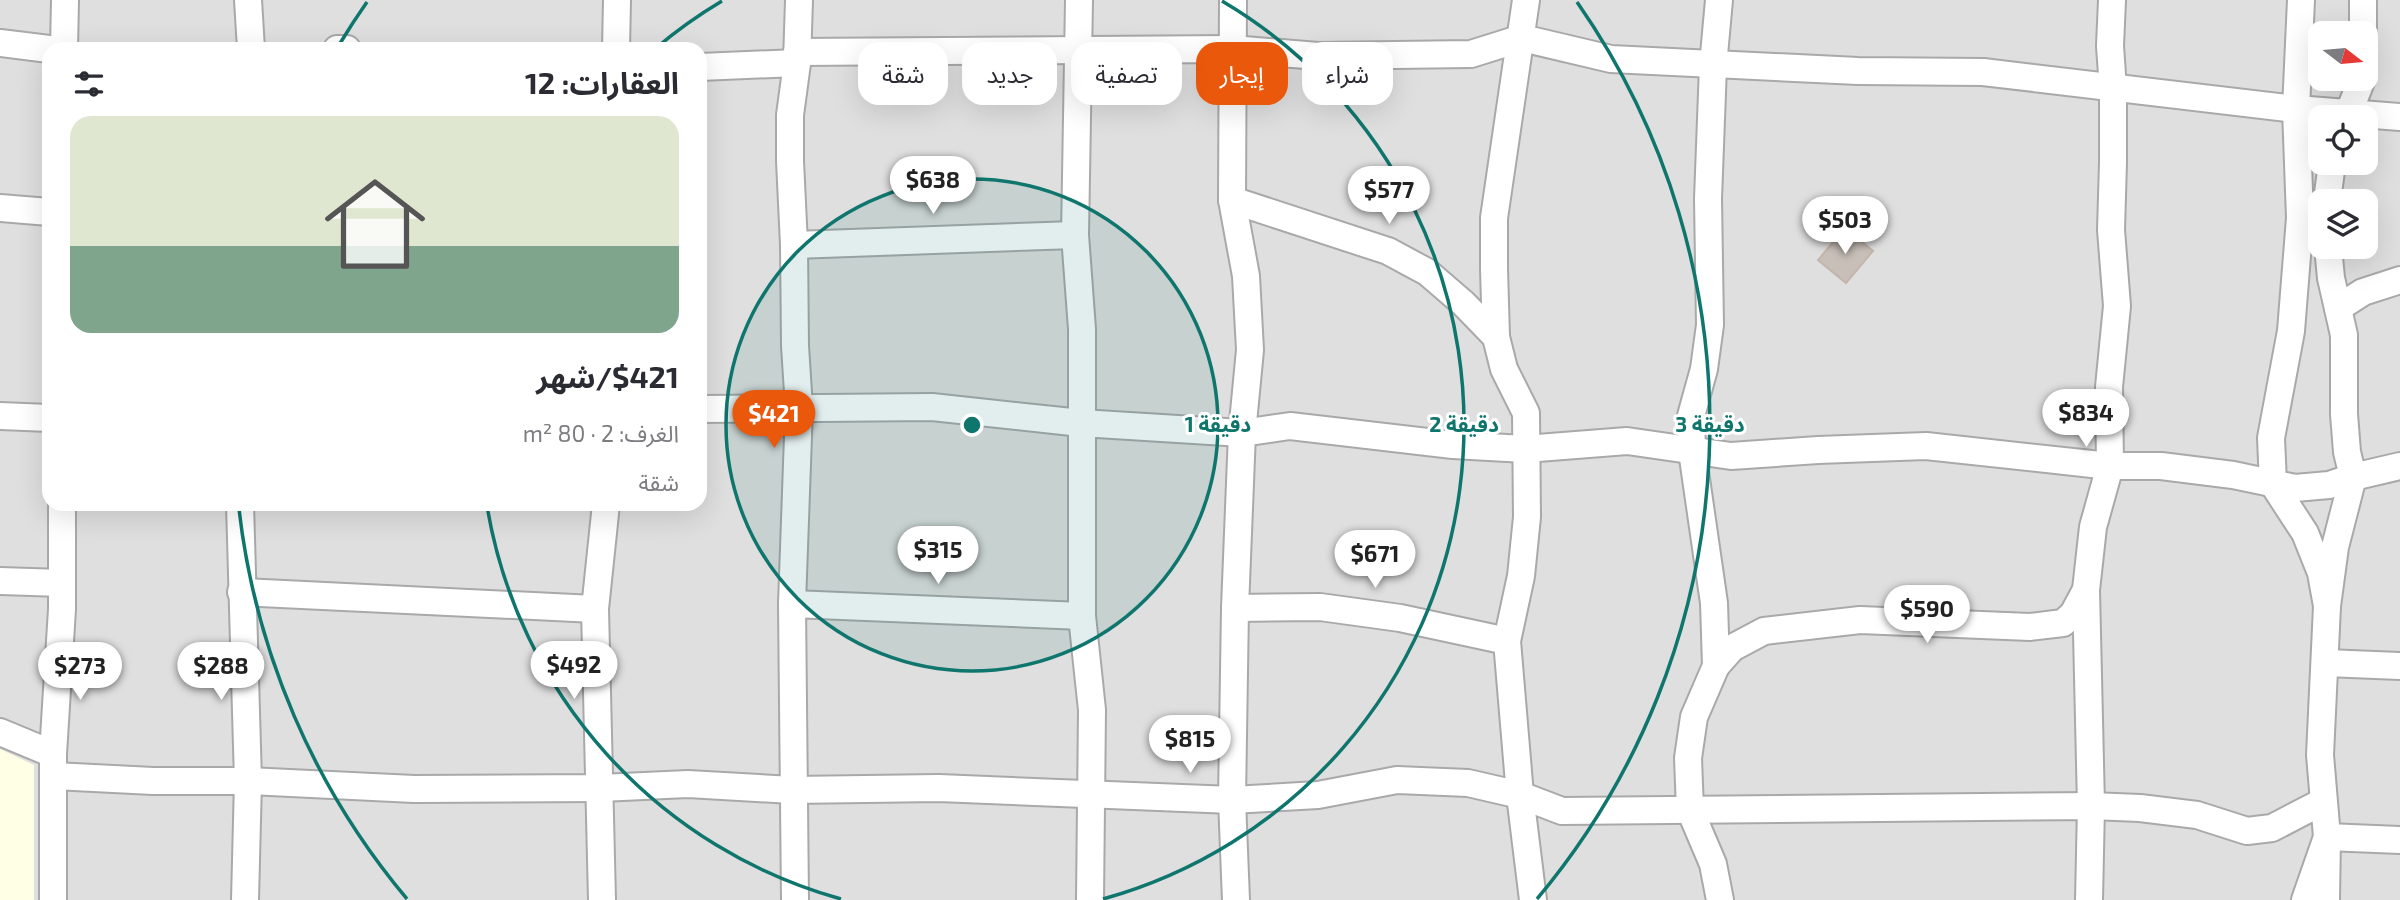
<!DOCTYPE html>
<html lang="ar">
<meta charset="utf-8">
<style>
:root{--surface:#fff;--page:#f7f7f7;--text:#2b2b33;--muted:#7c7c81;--accent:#ea580c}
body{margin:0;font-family:"Exo 2","Noto Sans Arabic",sans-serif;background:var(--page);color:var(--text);direction:rtl;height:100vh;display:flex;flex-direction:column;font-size:26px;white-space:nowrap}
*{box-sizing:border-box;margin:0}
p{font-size:23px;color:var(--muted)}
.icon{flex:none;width:38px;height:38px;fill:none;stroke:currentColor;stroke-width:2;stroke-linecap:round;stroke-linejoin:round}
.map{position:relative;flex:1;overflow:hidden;direction:ltr}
.drawer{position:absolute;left:42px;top:42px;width:665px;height:469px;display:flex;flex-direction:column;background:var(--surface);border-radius:21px;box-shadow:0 7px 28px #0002;direction:rtl}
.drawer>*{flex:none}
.top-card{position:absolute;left:728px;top:42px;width:665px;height:63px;direction:rtl;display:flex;gap:14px}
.needle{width:46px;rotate:106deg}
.controls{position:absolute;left:2308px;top:21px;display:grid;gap:14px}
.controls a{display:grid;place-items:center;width:70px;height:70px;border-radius:14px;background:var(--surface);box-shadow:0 7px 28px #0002;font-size:35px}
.price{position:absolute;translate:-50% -60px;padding:0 16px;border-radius:24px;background:#fff;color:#222;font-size:23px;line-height:46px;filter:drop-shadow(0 2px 4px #0008)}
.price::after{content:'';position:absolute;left:50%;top:42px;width:21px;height:16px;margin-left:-10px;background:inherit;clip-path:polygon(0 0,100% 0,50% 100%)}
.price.selected{background:var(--accent);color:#fff}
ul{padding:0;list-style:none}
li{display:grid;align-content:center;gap:14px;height:371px;padding:0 28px}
li span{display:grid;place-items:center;height:217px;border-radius:21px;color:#555}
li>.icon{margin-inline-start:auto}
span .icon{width:126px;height:126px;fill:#fffc;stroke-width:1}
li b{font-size:30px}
h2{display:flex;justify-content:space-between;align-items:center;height:84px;padding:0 28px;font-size:30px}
.tag{padding:0 24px;border-radius:21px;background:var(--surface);box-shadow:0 7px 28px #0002;font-size:24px;line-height:63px}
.tag.selected{background:var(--accent);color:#fff}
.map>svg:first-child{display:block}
.residential{fill:#e0dfdf;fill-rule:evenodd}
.education{fill:#ffffe5}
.building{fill:#c7bfb8;stroke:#c4b6ab;stroke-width:2}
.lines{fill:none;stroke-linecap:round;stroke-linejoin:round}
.minor-casing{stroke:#a9a9a9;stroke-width:30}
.minor{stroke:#fff;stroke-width:26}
.ring{fill:none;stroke:#0f766e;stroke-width:3.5}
.centre{fill:#0f766e;stroke:#fff;stroke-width:3.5}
.ring-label{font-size:21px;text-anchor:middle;font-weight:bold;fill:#0f766e;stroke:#fff;stroke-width:6;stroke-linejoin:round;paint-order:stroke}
</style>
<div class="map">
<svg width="2400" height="900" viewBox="0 0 2400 900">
<rect width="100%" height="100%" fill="#f2efe9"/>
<path class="residential" d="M 0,0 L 2400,0 L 2400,900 L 0,900 ZM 2320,33 L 2366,33 L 2366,79 L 2320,79 ZM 49,49 L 700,49 L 700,504 L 49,504 ZM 2320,117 L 2366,117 L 2366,163 L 2320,163 ZM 2320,201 L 2366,201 L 2366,247 L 2320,247 Z"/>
<path class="education" d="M 0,749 L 34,765 L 34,900 L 0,900 Z"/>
<path class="building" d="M 1845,228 L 1873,251 L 1846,283 L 1818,260 Z"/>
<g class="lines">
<g class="minor-casing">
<g id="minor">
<path d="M 248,0 L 251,49"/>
<path d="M 1079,0 L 1075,235 L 1082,329 L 1082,616 L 1092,710 L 1090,900"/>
<path d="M 1233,0 L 1232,200 L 1246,276 L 1250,350 L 1242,433 L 1235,608 L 1232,800 L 1236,900"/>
<path d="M 1526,0 L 1494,218 L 1494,269 L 1496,337 L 1504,369 L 1526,413 L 1527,517 L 1521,576 L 1507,641 L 1520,795 L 1533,900"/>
<path d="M 1719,0 L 1713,66 L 1708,199 L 1710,325 L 1704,369 L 1691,416 L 1692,451 L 1714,603 L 1716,666 L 1694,717 L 1688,758 L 1690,810 L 1713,864 L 1720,900"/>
<path d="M 2301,0 L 2296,109 L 2300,218 L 2291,331 L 2271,438 L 2273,484 L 2305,533 L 2321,573 L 2327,606"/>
<path d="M 2363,33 L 2363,0"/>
<path d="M 0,43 L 49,49"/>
<path d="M 64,49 L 65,0"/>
<path d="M 337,49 L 347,49"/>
<path d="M 616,49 L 617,0"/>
<path d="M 797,52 L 1232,49 L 1318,56 L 1471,54 L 1522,38 L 1611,59 L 1858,71 L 1983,72 L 2296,109 L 2400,117"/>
<path d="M 700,67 L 797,63"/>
<path d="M 2347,117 L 2362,79"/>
<path d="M 1232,200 L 1388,251 L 1427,272 L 1463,303 L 1496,337"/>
<path d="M 2327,201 L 2332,163"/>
<path d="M 0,208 L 49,212"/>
<path d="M 794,245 L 1075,235"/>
<path d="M 2338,308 L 2363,292 L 2400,280"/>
<path d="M 700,409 L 932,407 L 1081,423 L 1242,433 L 1290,426 L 1453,445 L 1525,449 L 1627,441 L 1731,456 L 1818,450 L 1926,446 L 2110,466 L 2161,466 L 2233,475 L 2295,488 L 2329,485 L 2353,477 L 2347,452 L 2344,414 L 2344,335 L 2331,278 L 2328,247"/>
<path d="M 0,416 L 49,418"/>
<path d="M 240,504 L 248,781 L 245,900"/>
<path d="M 0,581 L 62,583"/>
<path d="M 241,592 L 595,609"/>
<path d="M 792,604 L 1082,616"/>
<path d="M 1235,608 L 1320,607 L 1400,618 L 1507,641"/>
<path d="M 2326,663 L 2400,666"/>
<path d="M 1716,666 L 1732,648 L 1764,631 L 1860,620 L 2030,627 L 2063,623 L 2073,614 L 2086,590"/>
<path d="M 0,732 L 53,754"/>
<path d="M 54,776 L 153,781 L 248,781 L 414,789 L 600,788 L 688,784 L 792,790 L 939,788 L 1232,800 L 1318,795 L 1397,780 L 1468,783 L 1520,795 L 1562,811 L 2091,806 L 2140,808 L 2197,815 L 2247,831 L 2272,828 L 2322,802"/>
<path d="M 53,900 L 53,754 L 62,609 L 62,504"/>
<path d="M 602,900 L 595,609 L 606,504"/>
<path d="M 795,900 L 792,604 L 799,408 L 795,346 L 794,245 L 790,161 L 790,115 L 797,63 L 799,0"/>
<path d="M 2089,900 L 2091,806 L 2086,590 L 2093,527 L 2110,466 L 2109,387 L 2117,306 L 2111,230 L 2113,162 L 2113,89 L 2110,46 L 2112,0"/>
<path d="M 2305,900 L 2327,837 L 2400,840"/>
<path d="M 2326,900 L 2327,837 L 2320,755 L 2327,606 L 2335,547 L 2353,477 L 2400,466"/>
</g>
</g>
<use href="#minor" class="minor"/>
</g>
<circle cx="972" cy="425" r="246" fill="#0f766e" fill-opacity=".12"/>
<g class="ring">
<circle cx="972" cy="425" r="246"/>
<path d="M841 899A492 492 0 0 1 487 506M656 48A492 492 0 0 1 722 1M1222 1A492 492 0 0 1 1103 899"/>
<path d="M407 899A738 738 0 0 1 239 509M339 45A738 738 0 0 1 367 2M1577 2A738 738 0 0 1 1537 899"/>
</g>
<circle cx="972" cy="425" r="10" class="centre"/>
<g class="ring-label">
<text x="1218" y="432">1 دقيقة</text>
<text x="1464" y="432">2 دقيقة</text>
<text x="1710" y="432">3 دقيقة</text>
</g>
</svg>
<div class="controls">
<a><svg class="needle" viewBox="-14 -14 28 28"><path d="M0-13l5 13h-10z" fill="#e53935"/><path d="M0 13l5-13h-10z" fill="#7c7c81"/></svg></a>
<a><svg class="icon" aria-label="locate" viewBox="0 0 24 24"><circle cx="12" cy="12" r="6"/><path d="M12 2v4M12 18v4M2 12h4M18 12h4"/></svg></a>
<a><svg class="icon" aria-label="layers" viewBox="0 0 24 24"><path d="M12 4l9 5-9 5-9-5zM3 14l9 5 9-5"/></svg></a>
</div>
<b class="price" style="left:933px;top:216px">$638</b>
<b class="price" style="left:1389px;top:226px">$577</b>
<b class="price" style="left:1845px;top:256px">$503</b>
<b class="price" style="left:2086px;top:449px">$834</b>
<b class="price selected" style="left:774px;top:450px">$421</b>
<b class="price" style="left:938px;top:586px">$315</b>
<b class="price" style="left:1375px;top:590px">$671</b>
<b class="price" style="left:1927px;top:645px">$590</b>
<b class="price" style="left:574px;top:701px">$492</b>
<b class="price" style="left:80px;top:702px">$273</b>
<b class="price" style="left:221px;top:702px">$288</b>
<b class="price" style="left:1190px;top:775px">$815</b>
<div class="top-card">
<a class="tag">شراء</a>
<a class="tag selected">إيجار</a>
<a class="tag">تصفية</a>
<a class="tag">جديد</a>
<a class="tag">شقة</a>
</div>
<section class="drawer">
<h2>العقارات: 12<svg class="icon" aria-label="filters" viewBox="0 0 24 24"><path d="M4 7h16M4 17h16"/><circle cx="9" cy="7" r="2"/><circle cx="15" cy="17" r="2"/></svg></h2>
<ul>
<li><span style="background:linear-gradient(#dfe7d0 60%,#7fa58c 0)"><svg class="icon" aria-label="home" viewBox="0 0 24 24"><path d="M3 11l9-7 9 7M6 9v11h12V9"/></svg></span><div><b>$421/شهر</b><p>الغرف: 2 · 80 m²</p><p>شقة</p></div></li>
</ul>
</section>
</div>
